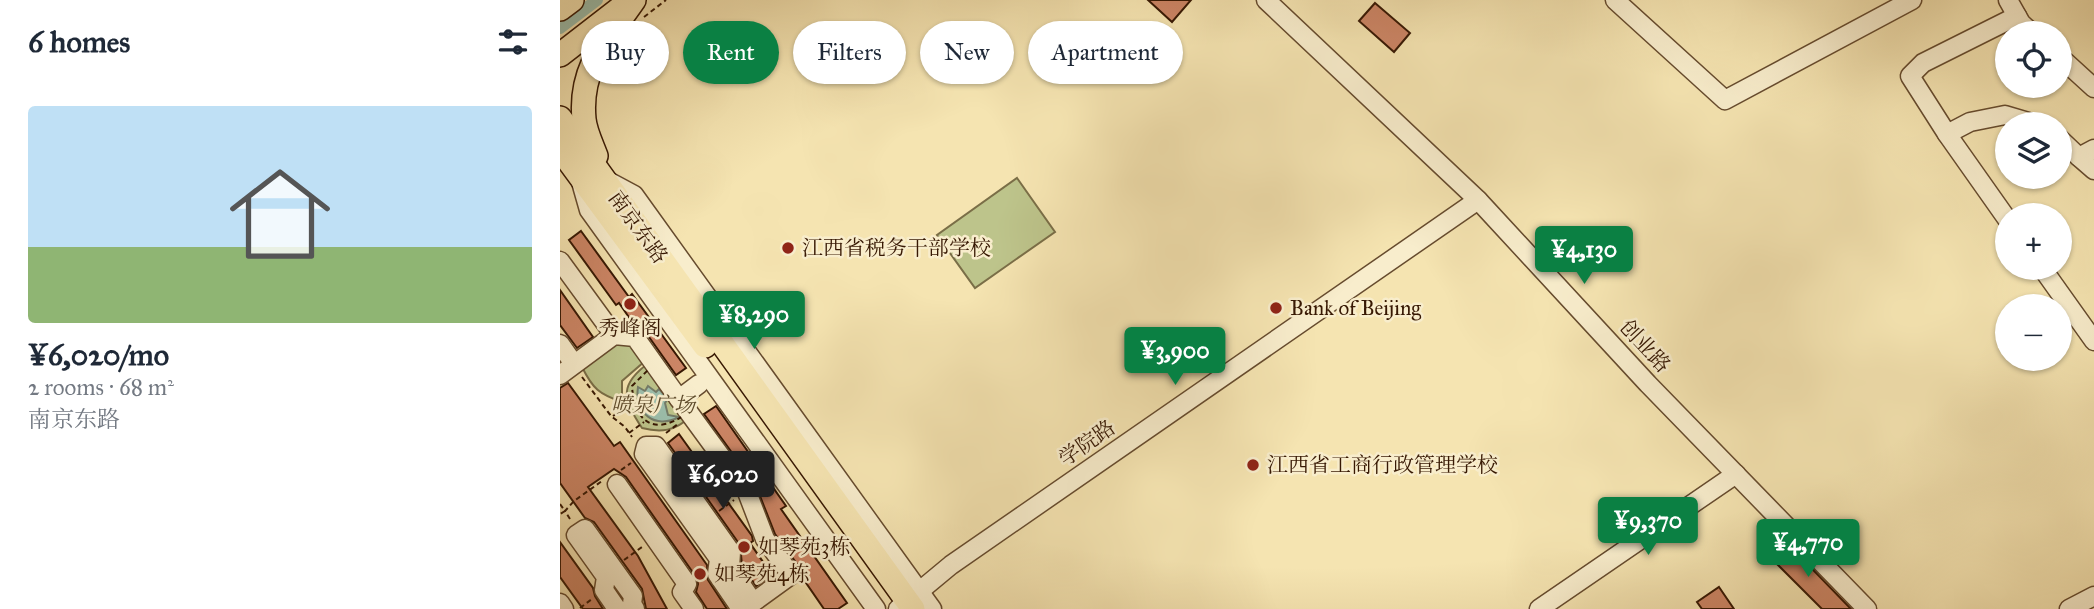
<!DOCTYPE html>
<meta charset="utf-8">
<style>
:root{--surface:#fff;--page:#f6f6f7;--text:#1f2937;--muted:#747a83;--accent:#0b8043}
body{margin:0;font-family:"IM FELL Great Primer","Noto Serif SC",serif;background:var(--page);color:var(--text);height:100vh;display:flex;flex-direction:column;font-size:26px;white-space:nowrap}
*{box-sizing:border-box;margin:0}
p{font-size:23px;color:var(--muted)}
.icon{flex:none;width:38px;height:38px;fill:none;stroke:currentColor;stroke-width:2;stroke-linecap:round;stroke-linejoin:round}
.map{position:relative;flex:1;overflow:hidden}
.side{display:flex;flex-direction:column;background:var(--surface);width:560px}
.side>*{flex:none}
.banner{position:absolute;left:21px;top:21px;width:665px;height:63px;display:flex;gap:14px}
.tools{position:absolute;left:1435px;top:21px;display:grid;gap:14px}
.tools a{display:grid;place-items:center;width:77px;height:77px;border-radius:50%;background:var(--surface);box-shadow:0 2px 5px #0004;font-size:35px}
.price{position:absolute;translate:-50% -60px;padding:0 16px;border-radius:7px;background:var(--accent);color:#fff;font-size:23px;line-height:46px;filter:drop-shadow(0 2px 4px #0008)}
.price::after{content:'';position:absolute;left:50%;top:42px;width:21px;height:16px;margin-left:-10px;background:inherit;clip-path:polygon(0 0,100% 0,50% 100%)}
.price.active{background:#222;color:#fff}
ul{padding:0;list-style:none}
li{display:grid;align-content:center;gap:14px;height:371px;padding:0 28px}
li span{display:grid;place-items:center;height:217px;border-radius:7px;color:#555}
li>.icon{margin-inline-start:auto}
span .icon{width:126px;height:126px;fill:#fffc;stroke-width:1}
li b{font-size:30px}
h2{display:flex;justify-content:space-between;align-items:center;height:84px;padding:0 28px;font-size:30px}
.pill{padding:0 24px;border-radius:32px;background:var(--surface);box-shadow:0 2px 5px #0004;font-size:24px;line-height:63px}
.pill.active{background:var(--accent);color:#fff}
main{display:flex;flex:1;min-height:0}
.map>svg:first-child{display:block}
.green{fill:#bdc48b;stroke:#7a6e47;stroke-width:2}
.water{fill:#9cbfad;stroke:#747c69;stroke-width:2}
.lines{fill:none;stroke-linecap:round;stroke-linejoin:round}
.canal{stroke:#9cbfad;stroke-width:12}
.building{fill:#cc8565;stroke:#371803;stroke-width:2}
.minor-casing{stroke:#664b2e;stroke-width:21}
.major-casing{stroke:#371803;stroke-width:26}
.path{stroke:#371803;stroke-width:2;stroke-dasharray:5 3.5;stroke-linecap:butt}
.minor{stroke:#f8edcc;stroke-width:18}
.major{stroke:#f5e4b1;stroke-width:23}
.poi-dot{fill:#8f2418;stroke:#f8edcc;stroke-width:2.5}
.labels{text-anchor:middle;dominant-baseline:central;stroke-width:5;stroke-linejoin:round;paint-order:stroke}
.street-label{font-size:21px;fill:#371803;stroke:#f8edcc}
.poi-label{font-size:21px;fill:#371803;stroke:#f8edcc;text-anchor:start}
.park-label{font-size:21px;font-style:italic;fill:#5f4c2c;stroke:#f8edcc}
</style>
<main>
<section class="side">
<h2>6 homes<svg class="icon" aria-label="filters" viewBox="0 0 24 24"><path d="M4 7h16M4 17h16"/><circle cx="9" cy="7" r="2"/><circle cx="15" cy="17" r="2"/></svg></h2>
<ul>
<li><span style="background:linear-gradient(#bfe0f5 65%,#8fb573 0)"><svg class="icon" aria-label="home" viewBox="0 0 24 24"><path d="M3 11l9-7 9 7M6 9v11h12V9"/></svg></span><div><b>¥6,020/mo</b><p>2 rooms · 68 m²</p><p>南京东路</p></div></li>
</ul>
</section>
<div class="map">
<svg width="1534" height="609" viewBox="0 0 1534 609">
<rect width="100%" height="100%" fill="#f5e4b1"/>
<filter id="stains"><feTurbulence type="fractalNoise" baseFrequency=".00286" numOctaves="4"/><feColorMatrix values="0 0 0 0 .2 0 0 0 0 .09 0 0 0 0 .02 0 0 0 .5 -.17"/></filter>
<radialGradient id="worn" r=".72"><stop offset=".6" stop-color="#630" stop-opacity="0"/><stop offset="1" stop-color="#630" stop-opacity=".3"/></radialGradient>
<g class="green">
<path d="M 457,178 L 495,232 L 415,288 L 377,235 Z"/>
<path d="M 57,341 L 72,342 L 85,361 L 62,381 L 62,402 C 39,394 33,389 22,367 Z"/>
<path d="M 90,362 L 130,417 C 115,431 101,433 82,428 C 62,398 59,384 90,362 Z"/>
</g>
<path class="water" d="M 88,386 L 96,392 L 99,389 L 108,399 L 105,403 L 108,415 L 119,417 C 95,430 74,413 78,387 L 85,391 Z"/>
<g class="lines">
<path class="canal" d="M 0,28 L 37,0"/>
</g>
<g class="building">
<path d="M 588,0 L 631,0 L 612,22 Z"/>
<path d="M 815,3 L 850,33 L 834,52 L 799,21 Z"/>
<path d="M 21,231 L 69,297 L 72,294 L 126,368 L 116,375 L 84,330 L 75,326 L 59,303 L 56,305 L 9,240 Z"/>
<path d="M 0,290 L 33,337 L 17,348 L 0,325 Z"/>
<path d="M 8,383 L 54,446 L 60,442 L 123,531 L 147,565 L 148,580 L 167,609 L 147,609 L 136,592 L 138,584 L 136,577 L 66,477 L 54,469 L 28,487 L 78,556 L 107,609 L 86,609 L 82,589 L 34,522 L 25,518 L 0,483 L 0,388 Z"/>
<path d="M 156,406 L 226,506 L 221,509 L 287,603 L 278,609 L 264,609 L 242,577 L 240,568 L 215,534 L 196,486 L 144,414 Z"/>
<path d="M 119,434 L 192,536 L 193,541 L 190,543 L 212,575 L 196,586 L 182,565 L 180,545 L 108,443 Z"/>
<path d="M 0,542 L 33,588 L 35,596 L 43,609 L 23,609 L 0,577 Z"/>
<path d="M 1227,543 L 1291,609 L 1262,609 L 1211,558 Z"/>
<path d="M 1159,587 L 1174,609 L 1142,609 L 1137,602 Z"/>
</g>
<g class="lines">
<g class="minor-casing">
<g id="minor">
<path d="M 706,0 L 918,200 L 1088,384 L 1307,609"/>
<path d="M 1055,0 L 1165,100 L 1352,0"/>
<path d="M 1448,0 L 1461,23 L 1472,33"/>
<path d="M 1500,57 L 1534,88"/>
<path d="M 1387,134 L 1350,76 L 1363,63 L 1457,16"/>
<path d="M 1500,139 L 1519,157"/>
<path d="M 1534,149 L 1519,157 L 1534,170"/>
<path d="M 46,180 L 74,195 L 372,609"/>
<path d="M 21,182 L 29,210 L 316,609"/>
<path d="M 1447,219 L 1387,134 L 1410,122 L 1445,115 L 1475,124"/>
<path d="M 0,261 L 54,335"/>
<path d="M 1482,268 L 1534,341"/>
<path d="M 0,344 L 14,364"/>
<path d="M 0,375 L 54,335 L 75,337 L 119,399"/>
<path d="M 139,384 L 119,399 L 187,492 L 205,539 L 231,575 L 184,609"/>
<path d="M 57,484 L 127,584 L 122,592 L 134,609"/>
<path d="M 0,603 L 4,609"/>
<path d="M 57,609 L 44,590 L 46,577 L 16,535 L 25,529 L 73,596 L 72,604 L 75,609"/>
<path d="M 181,609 L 157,574 L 159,559 L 84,454 L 86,446 L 96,446 L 171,552 L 170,568 L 193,602"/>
<path d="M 338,609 L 391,565 L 918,200"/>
<path d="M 979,609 L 1176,474"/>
<path d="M 1509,609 L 1534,596"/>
</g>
</g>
<g class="major-casing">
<g id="major">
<path d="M 0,9 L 12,0"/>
<path d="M 0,55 L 58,10"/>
<path d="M 0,118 L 353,609"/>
<path d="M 0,149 L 145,346"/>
<path d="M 36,156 C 32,145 25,131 24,119 C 19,68 47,39 74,0"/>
</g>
</g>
<g class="path">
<path d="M 84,17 L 106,0"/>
<path d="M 89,369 L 123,416 C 92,436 74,420 72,386 Z"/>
<path d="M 22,377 L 51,416 L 65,427 L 72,437"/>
<path d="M 53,416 L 72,404"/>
<path d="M 69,433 L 84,422"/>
<path d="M 106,433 L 118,424"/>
<path d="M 61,470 L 71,463"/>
<path d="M 0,504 L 5,511 L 0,514"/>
<path d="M 159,511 L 174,500"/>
<path d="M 10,519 L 5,511 L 14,501 L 42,481"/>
<path d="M 64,560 L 82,547"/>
<path d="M 20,608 L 32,599"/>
</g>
<use href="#minor" class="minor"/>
<use href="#major" class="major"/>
</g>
<g class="poi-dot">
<circle cx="228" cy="248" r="7"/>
<circle cx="70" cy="304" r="7"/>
<circle cx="716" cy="308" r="7"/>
<circle cx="693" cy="465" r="7"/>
<circle cx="184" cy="547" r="7"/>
<circle cx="140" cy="574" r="7"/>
</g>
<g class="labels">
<g class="street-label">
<text transform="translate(78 227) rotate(54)">南京东路</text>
<text transform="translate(1085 346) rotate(47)">创业路</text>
<text transform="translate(527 443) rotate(-35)">学院路</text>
</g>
<g class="poi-label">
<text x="242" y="248">江西省税务干部学校</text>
<text x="730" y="308">Bank of Beijing</text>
<text x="70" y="328" text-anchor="middle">秀峰阁</text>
<text x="707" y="465">江西省工商行政管理学校</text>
<text x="198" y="547">如琴苑3栋</text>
<text x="154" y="574">如琴苑4栋</text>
</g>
<g class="park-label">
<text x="93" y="405">喷泉广场</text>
</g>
</g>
<rect width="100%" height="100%" filter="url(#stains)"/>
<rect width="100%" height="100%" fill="url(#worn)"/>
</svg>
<div class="tools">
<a><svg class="icon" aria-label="locate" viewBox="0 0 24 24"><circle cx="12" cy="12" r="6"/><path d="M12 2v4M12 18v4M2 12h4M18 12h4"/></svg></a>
<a><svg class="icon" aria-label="layers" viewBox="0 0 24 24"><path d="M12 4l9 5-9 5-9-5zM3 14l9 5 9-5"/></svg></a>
<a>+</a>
<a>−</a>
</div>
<b class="price" style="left:1024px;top:286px">¥4,130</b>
<b class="price" style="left:194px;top:351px">¥8,290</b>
<b class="price" style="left:615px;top:387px">¥3,900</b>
<b class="price active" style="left:163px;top:511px">¥6,020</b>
<b class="price" style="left:1088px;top:557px">¥9,370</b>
<b class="price" style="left:1248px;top:579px">¥4,770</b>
<div class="banner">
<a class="pill">Buy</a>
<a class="pill active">Rent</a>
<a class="pill">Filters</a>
<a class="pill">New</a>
<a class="pill">Apartment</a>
</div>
</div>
</main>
